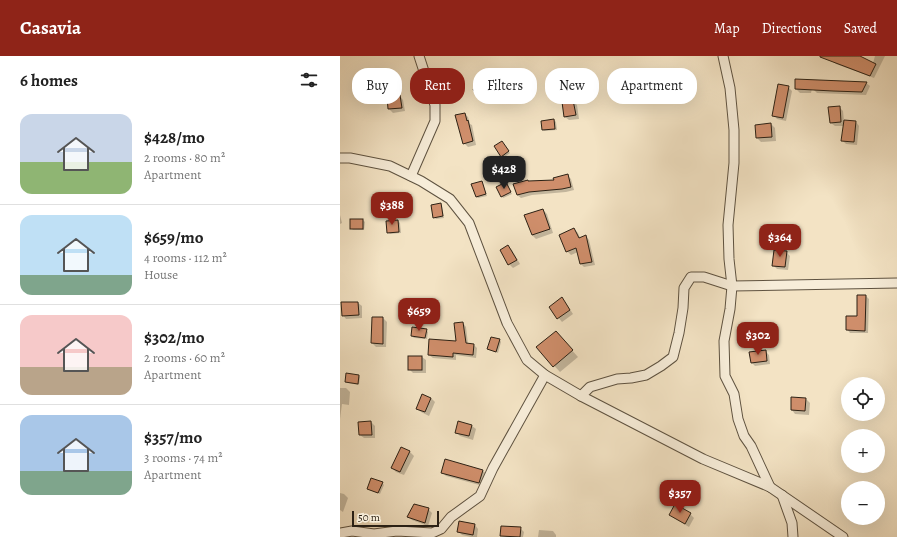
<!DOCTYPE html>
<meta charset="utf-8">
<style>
:root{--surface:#fff;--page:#f6f6f6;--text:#222;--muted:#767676;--line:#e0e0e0;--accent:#8f2418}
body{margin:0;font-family:Alegreya,serif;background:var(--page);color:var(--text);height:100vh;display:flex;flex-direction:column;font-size:15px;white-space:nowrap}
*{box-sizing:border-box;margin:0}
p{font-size:13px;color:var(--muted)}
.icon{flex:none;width:22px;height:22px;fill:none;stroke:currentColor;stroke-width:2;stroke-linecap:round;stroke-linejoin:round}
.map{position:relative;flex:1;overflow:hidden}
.side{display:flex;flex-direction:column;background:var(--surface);width:340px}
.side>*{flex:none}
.banner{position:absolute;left:12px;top:12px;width:380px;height:36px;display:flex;gap:8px}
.fabs{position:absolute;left:501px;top:321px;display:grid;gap:8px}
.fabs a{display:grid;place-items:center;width:44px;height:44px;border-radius:50%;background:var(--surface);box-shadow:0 4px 16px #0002;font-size:20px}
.scale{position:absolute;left:12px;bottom:10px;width:87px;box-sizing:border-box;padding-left:4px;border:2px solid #2c2114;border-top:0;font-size:11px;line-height:14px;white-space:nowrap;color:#2c2114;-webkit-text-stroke:3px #f7edd9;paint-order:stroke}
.price{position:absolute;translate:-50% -34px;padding:0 9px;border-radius:8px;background:var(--accent);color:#fff;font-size:13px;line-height:26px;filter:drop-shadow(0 1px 2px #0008)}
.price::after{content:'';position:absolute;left:50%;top:24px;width:12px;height:9px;margin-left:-6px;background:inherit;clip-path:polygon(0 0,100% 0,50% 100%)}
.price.active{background:#222;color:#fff}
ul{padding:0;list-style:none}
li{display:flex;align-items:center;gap:12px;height:100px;padding:0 20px}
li+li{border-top:1px solid var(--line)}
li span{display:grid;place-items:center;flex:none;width:112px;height:80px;border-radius:12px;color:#555}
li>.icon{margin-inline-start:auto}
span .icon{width:48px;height:48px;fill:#fffc;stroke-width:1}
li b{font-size:17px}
h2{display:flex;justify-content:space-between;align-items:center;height:48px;padding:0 20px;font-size:17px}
.tag{padding:0 14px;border-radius:16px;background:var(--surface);box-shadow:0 4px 16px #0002;font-size:14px;line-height:36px}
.tag.active{background:var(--accent);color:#fff}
header{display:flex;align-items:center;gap:24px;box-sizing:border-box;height:56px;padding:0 20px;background:var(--accent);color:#fff}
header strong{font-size:19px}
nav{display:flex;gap:22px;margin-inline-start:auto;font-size:14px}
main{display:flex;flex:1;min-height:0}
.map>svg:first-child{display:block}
.shadow{fill:#0003}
.building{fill:#cf8e6b;stroke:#2c2114}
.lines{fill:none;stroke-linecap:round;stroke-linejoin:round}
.minor-casing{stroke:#5e5240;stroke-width:11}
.minor{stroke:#f7edd9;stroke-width:9}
</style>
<header>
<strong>Casavia</strong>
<nav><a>Map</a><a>Directions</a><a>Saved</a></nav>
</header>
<main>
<section class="side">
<h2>6 homes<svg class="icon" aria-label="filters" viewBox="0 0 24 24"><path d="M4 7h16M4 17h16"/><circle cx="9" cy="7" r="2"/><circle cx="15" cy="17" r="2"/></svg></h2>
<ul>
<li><span style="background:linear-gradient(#c9d6e8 60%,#8fb573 0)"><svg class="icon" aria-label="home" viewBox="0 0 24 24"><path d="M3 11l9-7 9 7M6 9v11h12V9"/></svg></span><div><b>$428/mo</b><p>2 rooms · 80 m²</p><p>Apartment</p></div></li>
<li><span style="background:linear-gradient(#bfe0f5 75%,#7fa58c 0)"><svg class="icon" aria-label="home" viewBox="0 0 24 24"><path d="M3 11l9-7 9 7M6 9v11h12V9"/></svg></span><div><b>$659/mo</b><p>4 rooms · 112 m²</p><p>House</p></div></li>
<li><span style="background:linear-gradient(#f6c9c9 65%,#b9a48a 0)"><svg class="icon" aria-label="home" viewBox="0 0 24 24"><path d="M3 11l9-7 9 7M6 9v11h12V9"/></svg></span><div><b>$302/mo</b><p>2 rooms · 60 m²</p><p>Apartment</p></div></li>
<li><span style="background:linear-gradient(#a9c7e8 70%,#7fa58c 0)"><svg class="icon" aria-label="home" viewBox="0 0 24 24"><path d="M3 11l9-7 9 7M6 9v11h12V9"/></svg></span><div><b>$357/mo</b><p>3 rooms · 74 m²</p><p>Apartment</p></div></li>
</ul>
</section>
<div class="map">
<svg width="557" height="481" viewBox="0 0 557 481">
<rect width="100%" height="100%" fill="#f3e3c4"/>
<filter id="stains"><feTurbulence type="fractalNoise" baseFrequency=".005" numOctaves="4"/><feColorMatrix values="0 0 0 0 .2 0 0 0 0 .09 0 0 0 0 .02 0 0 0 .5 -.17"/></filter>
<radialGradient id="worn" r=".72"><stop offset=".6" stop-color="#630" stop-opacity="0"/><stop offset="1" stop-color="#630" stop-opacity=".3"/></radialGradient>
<g class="shadow">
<path d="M 491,0 L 518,0 L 533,7 L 535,0 L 545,0 L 534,22 L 496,8 L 492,5 Z"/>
<path d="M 526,27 L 530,30 L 526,39 L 477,37 L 474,34 Z"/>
<path d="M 473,28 L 471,37 L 460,37 L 456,33 Z"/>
<path d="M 150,30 L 154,34 L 149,44 L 138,38 L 134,34 Z"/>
<path d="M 448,31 L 452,35 L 446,65 L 437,63 L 434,59 Z"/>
<path d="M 60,40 L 63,44 L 65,55 L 53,57 L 49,53 Z"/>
<path d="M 233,45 L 237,49 L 239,63 L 229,64 L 225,61 Z"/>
<path d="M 499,51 L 503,55 L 504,65 L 516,66 L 519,70 L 517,89 L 506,88 L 502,84 L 504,70 L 495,70 L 491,67 Z"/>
<path d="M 125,58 L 128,61 L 130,68 L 132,69 L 136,89 L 128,91 L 124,87 Z"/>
<path d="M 214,64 L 216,66 L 217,74 L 204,75 L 202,73 Z"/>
<path d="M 431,68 L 435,72 L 436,85 L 421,86 L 417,82 Z"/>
<path d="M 163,88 L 170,97 L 163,102 L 162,100 Z"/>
<path d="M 227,119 L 231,123 L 234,134 L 226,136 L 192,139 L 181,142 L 177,139 Z"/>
<path d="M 141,126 L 143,128 L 147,140 L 138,142 L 137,141 L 133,129 Z"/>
<path d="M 166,127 L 172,138 L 163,142 L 162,140 Z"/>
<path d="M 101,148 L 102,150 L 104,162 L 96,163 L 94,161 Z"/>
<path d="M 203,154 L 207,158 L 213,177 L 196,183 L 192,179 Z"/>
<path d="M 0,159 L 2,167 L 0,168 Z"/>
<path d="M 23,164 L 25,166 L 24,174 L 13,174 L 11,172 Z"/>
<path d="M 58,165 L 60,167 L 61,177 L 50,178 L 48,176 Z"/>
<path d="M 234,173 L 238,177 L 240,182 L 246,180 L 249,184 L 255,209 L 244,211 L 241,208 L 238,196 L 231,199 L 227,195 Z"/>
<path d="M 168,190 L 172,194 L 180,208 L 173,212 L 169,208 Z"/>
<path d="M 446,196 L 450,200 L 448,214 L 437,213 L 433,209 Z"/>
<path d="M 518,240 L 526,240 L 529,243 L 528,277 L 510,277 L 507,273 L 518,261 Z"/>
<path d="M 225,246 L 233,258 L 222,266 L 210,251 Z"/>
<path d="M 18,247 L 22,250 L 22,262 L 6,263 L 3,259 Z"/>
<path d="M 33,262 L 43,262 L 47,266 L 46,291 L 36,291 L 32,287 Z"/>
<path d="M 123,267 L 126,271 L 128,288 L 134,289 L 137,292 L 136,302 L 116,299 L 116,304 L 93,302 L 89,299 L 117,286 Z"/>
<path d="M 86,274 L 88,276 L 87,283 L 74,282 L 72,280 Z"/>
<path d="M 221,282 L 238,301 L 220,316 L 197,291 Z"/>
<path d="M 160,284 L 161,286 L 158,297 L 150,294 L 149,293 Z"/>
<path d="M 425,295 L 429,299 L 430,308 L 415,310 L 411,306 Z"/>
<path d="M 82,301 L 86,304 L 86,317 L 73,317 L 69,313 Z"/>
<path d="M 19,319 L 20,321 L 19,329 L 8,327 L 6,326 Z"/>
<path d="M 0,332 L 6,332 L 10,336 L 9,349 L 2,348 L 0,363 Z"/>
<path d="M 91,342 L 95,346 L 89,360 L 81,356 L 77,353 Z"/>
<path d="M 466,343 L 470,347 L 469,359 L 455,358 L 452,354 Z"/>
<path d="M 31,366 L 35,370 L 35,382 L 24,382 L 20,379 Z"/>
<path d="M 119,366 L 132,370 L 136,373 L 133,384 L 120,380 L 116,376 Z"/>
<path d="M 62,392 L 70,396 L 74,400 L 64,419 L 56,416 L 52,412 Z"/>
<path d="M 105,404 L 143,415 L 147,418 L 143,430 L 106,420 L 102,416 Z"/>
<path d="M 42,427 L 44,429 L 40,438 L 30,434 L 28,433 Z"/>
<path d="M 0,437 L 4,438 L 8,442 L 3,456 L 0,454 Z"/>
<path d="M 335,450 L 350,458 L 354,462 L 349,471 L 334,462 L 330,458 Z"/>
<path d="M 88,453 L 92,457 L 88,470 L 72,464 L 68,461 Z"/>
<path d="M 135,469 L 138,473 L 137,481 L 131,481 L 122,479 L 118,475 Z"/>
<path d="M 180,472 L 184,476 L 183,481 L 166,481 L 165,480 Z"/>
<path d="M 199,474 L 213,475 L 216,479 L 216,481 L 198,481 Z"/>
</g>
<g class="building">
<path d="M 480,0 L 520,0 L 536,8 L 530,20 L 480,1 Z"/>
<path d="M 139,23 L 151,29 L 145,41 L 133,34 Z"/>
<path d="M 455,23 L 527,26 L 522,36 L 493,35 L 455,33 Z"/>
<path d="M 438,28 L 449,30 L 443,62 L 432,60 Z"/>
<path d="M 60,39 L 62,52 L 48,53 L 47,41 Z"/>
<path d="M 233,44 L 236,59 L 224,61 L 222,46 Z"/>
<path d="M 500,50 L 501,66 L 490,67 L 488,51 Z"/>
<path d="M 125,57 L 127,65 L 128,64 L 133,85 L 123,88 L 115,59 Z"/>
<path d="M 214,63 L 215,73 L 202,74 L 201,65 Z"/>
<path d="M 504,64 L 516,65 L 514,86 L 501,85 Z"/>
<path d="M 431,67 L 432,81 L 416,82 L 415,69 Z"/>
<path d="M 162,85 L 169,95 L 161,101 L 154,90 Z"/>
<path d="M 228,118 L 231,131 L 222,133 L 189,136 L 177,139 L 173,128 L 188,124 L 188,125 L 214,124 L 213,122 Z"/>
<path d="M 142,125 L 146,138 L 136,141 L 131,128 Z"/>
<path d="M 166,126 L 171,136 L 161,141 L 156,131 Z"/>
<path d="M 101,147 L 103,160 L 93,162 L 91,149 Z"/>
<path d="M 203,153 L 210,173 L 192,179 L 184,159 Z"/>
<rect x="10" y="163" width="13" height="10"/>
<path d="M 58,164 L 59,176 L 47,177 L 46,165 Z"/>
<path d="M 234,172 L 239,182 L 246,179 L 252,206 L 240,208 L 236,192 L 226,196 L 219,179 Z"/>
<path d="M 168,189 L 177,204 L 168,209 L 160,194 Z"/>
<path d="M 434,194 L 447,195 L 445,211 L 432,210 Z"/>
<path d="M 517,239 L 526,239 L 525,275 L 506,274 L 506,260 L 517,260 Z"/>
<path d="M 222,241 L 230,254 L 217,263 L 209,251 Z"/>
<path d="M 1,246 L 18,246 L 19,259 L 2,260 Z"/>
<path d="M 32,261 L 43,261 L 43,288 L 31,287 Z"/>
<path d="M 123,266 L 126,287 L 134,288 L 133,299 L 113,297 L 113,301 L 88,299 L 89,283 L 116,285 L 114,267 Z"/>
<path d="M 72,271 L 87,273 L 85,282 L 71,280 Z"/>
<path d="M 216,275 L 233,294 L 213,311 L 196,291 Z"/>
<path d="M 151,281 L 160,283 L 156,296 L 147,293 Z"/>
<path d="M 426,294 L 427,305 L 411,307 L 409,296 Z"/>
<rect x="68" y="300" width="14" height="14"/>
<path d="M 6,317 L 19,319 L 18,328 L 5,326 Z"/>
<path d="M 82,338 L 91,342 L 85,356 L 76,353 Z"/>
<path d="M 451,341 L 466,342 L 465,355 L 451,354 Z"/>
<path d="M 31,365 L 32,379 L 19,379 L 18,366 Z"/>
<path d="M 118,365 L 132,369 L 129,380 L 115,377 Z"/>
<path d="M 61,391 L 70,395 L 60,416 L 51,412 Z"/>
<path d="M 105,403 L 143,414 L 139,427 L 101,417 Z"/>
<path d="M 31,422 L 43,426 L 38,437 L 27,433 Z"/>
<path d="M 74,448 L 89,452 L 85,467 L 67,461 Z"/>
<path d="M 335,448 L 351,457 L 345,468 L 329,459 Z"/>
<path d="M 119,465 L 135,468 L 133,479 L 117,476 Z"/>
<path d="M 161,470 L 181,471 L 180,481 L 160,480 Z"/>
</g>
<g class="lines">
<g class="minor-casing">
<g id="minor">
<path d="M 383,0 L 390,32 L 394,74 L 394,107 L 388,169 L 389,203 L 392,230 L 390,253 L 384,285 L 385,320 L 394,338 L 398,363 L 404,380 L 411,390 L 430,431"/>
<path d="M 0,102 L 10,102 L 50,110 L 81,125 L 110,143 L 129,167 L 167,267 L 187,304 L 205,319 L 241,340 L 363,403 L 430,431 L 503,481"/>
<path d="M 71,120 L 95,65 L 95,49 L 79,0"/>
<path d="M 241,340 L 250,331 L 277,323 L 291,322 L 306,319 L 321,310 L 333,301 L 339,277 L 343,252 L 344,232 L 351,221 L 364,221 L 392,230 L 557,227"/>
<path d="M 442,439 L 452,467 L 453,481"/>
<path d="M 0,479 L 1,477 L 12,475 L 34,478 L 57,475 L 92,477 L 101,473 L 111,461 L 140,440 L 153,412 L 205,319"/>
</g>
</g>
<use href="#minor" class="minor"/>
</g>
<rect width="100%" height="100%" filter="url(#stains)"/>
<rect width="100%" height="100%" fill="url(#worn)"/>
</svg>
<div class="fabs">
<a><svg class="icon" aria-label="locate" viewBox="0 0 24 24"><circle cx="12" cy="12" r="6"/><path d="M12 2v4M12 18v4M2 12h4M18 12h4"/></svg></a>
<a>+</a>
<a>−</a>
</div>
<div class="scale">50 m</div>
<b class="price active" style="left:164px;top:134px">$428</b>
<b class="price" style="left:52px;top:170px">$388</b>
<b class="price" style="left:440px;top:202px">$364</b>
<b class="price" style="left:79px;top:276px">$659</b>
<b class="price" style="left:418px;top:300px">$302</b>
<b class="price" style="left:340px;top:458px">$357</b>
<div class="banner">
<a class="tag">Buy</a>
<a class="tag active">Rent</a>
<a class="tag">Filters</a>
<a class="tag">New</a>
<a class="tag">Apartment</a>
</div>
</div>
</main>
